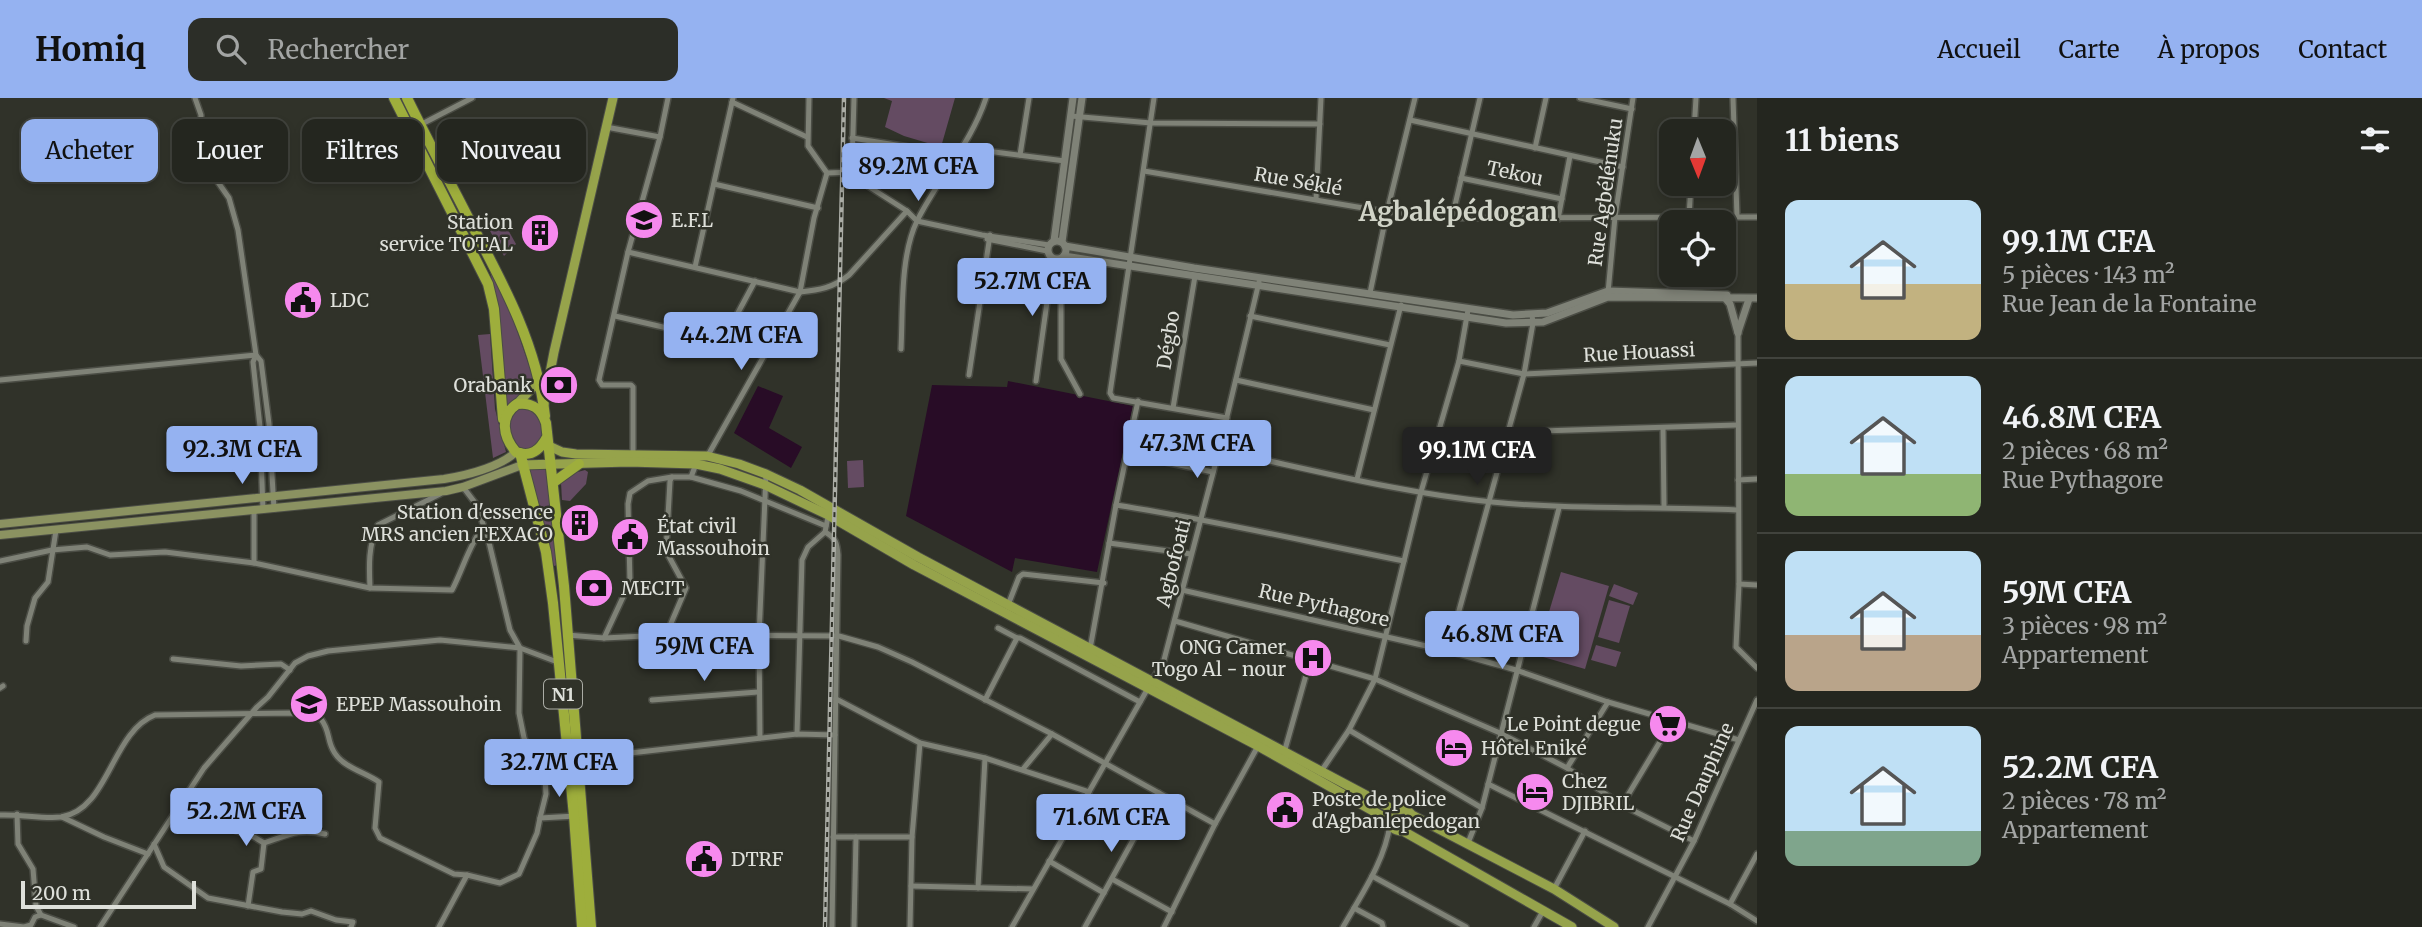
<!DOCTYPE html>
<html lang="fr">
<meta charset="utf-8">
<style>
:root{--surface:#24261f;--page:#2c2e28;--text:#f1f3f6;--muted:#a3a5a4;--line:#41433d;--accent:#95b2f1}
body{margin:0;font-family:Merriweather,serif;background:var(--page);color:var(--text);height:100vh;display:flex;flex-direction:column;font-size:26px;white-space:nowrap}
*{box-sizing:border-box;margin:0}
p{font-size:23px;color:var(--muted)}
.icon{flex:none;width:38px;height:38px;fill:none;stroke:currentColor;stroke-width:2;stroke-linecap:round;stroke-linejoin:round}
.map{position:relative;flex:1;overflow:hidden}
.drawer{display:flex;flex-direction:column;background:var(--surface);width:665px}
.drawer>*{flex:none}
.guide{position:absolute;left:21px;top:21px;width:665px;height:63px;display:flex;gap:14px}
.needle{width:46px;rotate:179deg}
.buttons{position:absolute;left:1659px;top:21px;display:grid;gap:14px}
.buttons a{display:grid;place-items:center;width:77px;height:77px;border-radius:14px;background:var(--surface);box-shadow:0 4px 10px #0003,0 0 0 2px var(--line);font-size:35px}
.scale{position:absolute;left:21px;bottom:18px;width:175px;box-sizing:border-box;padding-left:7px;border:4px solid #dee0da;border-top:0;font-size:19px;line-height:24px;white-space:nowrap;color:#dee0da;-webkit-text-stroke:5px #303229;paint-order:stroke}
.price{position:absolute;translate:-50% -60px;padding:0 16px;border-radius:7px;background:var(--accent);color:#111;font-size:23px;line-height:46px;filter:drop-shadow(0 2px 4px #0008)}
.price::after{content:'';position:absolute;left:50%;top:42px;width:21px;height:16px;margin-left:-10px;background:inherit;clip-path:polygon(0 0,100% 0,50% 100%)}
.price.active{background:#222;color:#fff}
ul{padding:0;list-style:none}
li{display:flex;align-items:center;gap:21px;height:175px;padding:0 28px}
li+li{border-top:2px solid var(--line)}
li span{display:grid;place-items:center;flex:none;width:196px;height:140px;border-radius:14px;color:#555}
li>.icon{margin-inline-start:auto}
span .icon{width:84px;height:84px;fill:#fffc;stroke-width:1}
li b{font-size:30px}
h2{display:flex;justify-content:space-between;align-items:center;height:84px;padding:0 28px;font-size:30px}
.tag{padding:0 24px;border-radius:14px;background:var(--surface);box-shadow:0 4px 10px #0003,0 0 0 2px var(--line);font-size:24px;line-height:63px}
.tag.active{background:var(--accent);color:#111}
header{display:flex;align-items:center;gap:42px;box-sizing:border-box;height:98px;padding:0 35px;background:var(--accent);color:#111}
header strong{font-size:33px}
nav{display:flex;gap:38px;margin-inline-start:auto;font-size:24px}
.search{width:490px;height:63px;background:var(--page);display:flex;align-items:center;gap:18px;box-sizing:border-box;padding:0 24px;border-radius:14px;color:var(--muted);font-size:26px}
main{display:flex;flex:1;min-height:0}
.map>svg:first-child{display:block}
.green{fill:#644b62}
.water{fill:#280c26}
.lines{fill:none;stroke-linecap:round;stroke-linejoin:round}
.minor-casing{stroke:#4b4d45;stroke-width:8}
.tertiary-casing{stroke:#4b4d45;stroke-width:10}
.secondary-casing{stroke:#4b4d45;stroke-width:10}
.primary-casing{stroke:#4b4d45;stroke-width:11}
.trunk-casing{stroke:#4b4d45;stroke-width:12}
.minor{stroke:#7f8277;stroke-width:5}
.tertiary{stroke:#7f8277;stroke-width:7}
.secondary{stroke:#8b9261;stroke-width:8}
.primary{stroke:#96a34b;stroke-width:9}
.trunk{stroke:#9eae3c;stroke-width:10}
.rail-casing{stroke:#abada6;stroke-width:4.5}
.rail{stroke:#303229;stroke-width:2;stroke-dasharray:5;stroke-linecap:butt}
.labels{text-anchor:middle;dominant-baseline:central;stroke-width:5;stroke-linejoin:round;paint-order:stroke}
.shield{fill:#303229;stroke:#aaaca5;stroke-width:2}
.shield-label{font-size:18px;font-weight:bold;fill:#dee0da}
.street-label{font-size:19px;fill:#dee0da;stroke:#303229}
.poi-label{font-size:19px;fill:#dee0da;stroke:#303229;text-anchor:start}
.district-label{font-size:26px;font-weight:bold;fill:#d1d4c8;stroke:#303229}
</style>
<header>
<strong>Homiq</strong>
<div class="search"><svg class="icon" aria-label="search" viewBox="0 0 24 24"><circle cx="10" cy="10" r="6"/><path d="M15 15l6 6"/></svg>Rechercher</div>
<nav><a>Accueil</a><a>Carte</a><a>À propos</a><a>Contact</a></nav>
</header>
<main>
<div class="map">
<svg width="1757" height="829" viewBox="0 0 1757 829">
<rect width="100%" height="100%" fill="#303229"/>
<g class="green">
<path d="M 399,0 L 401,0 L 489,171 Z"/>
<path d="M 884,0 L 955,0 L 941,49 L 904,38 L 885,29 L 892,3 Z"/>
<path d="M 491,129 L 507,130 L 516,146 L 504,158 L 490,133 Z"/>
<path d="M 490,173 L 511,215 L 534,282 L 507,311 L 499,215 Z"/>
<path d="M 490,236 L 495,311 L 506,354 L 493,360 L 478,237 Z"/>
<path d="M 524,308 C 570,324 522,375 510,339 C 508,333 510,324 509,317 L 513,313 Z"/>
<path d="M 863,362 L 864,389 L 848,390 L 847,363 Z"/>
<path d="M 528,368 L 547,371 L 557,467 L 554,468 Z"/>
<path d="M 585,372 L 588,374 L 586,386 L 570,403 L 562,402 L 561,385 L 574,375 Z"/>
<path d="M 1561,474 L 1609,488 L 1585,571 L 1536,557 Z"/>
<path d="M 1614,486 L 1638,495 L 1633,507 L 1609,498 Z"/>
<path d="M 1609,502 L 1630,508 L 1619,545 L 1598,539 Z"/>
<path d="M 1596,547 L 1621,554 L 1616,569 L 1591,562 Z"/>
</g>
<g class="water">
<path d="M 1008,283 L 1133,308 L 1097,474 L 1015,460 L 1012,474 L 906,418 L 932,287 L 1007,289 Z"/>
<path d="M 758,288 L 783,298 L 769,330 L 802,349 L 791,370 L 734,335 Z"/>
</g>
<g class="lines">
<g class="minor-casing">
<g id="minor">
<path d="M 195,0 L 201,17 L 200,35 L 213,77 L 229,100 L 238,132 L 256,257 L 253,264 L 260,329 L 263,412"/>
<path d="M 854,0 L 852,69 L 853,74 L 860,83 L 907,113 L 917,123 L 982,137 L 1049,147"/>
<path d="M 1154,0 L 1110,295 L 1113,300 L 1227,320"/>
<path d="M 1580,0 L 1632,11"/>
<path d="M 1733,0 L 1737,118"/>
<path d="M 732,4 L 807,39"/>
<path d="M 1071,18 L 1151,25 L 1320,26"/>
<path d="M 1410,22 L 1623,69"/>
<path d="M 420,27 L 472,0"/>
<path d="M 606,29 L 660,39"/>
<path d="M 1694,33 L 1696,0"/>
<path d="M 852,40 L 959,57"/>
<path d="M 963,50 L 1065,63"/>
<path d="M 1535,50 L 1546,0"/>
<path d="M 1020,57 L 1029,0"/>
<path d="M 1144,73 L 1387,114 L 1452,120 L 1757,119"/>
<path d="M 827,75 L 853,74"/>
<path d="M 1461,80 L 1562,101"/>
<path d="M 714,86 L 818,110"/>
<path d="M 1316,101 L 1321,0"/>
<path d="M 1689,119 L 1691,86"/>
<path d="M 1452,120 L 1480,0"/>
<path d="M 1558,121 L 1570,58"/>
<path d="M 987,141 L 1047,153"/>
<path d="M 628,154 L 800,194 C 819,192 833,190 849,177 L 907,113"/>
<path d="M 1061,160 L 1061,261 L 1080,296"/>
<path d="M 695,169 L 733,0"/>
<path d="M 1370,195 L 1387,114 L 1415,0"/>
<path d="M 1608,195 L 1615,119 L 1633,0"/>
<path d="M 615,218 L 715,241 L 725,239 L 755,183"/>
<path d="M 1250,218 L 1390,247"/>
<path d="M 1738,235 L 1739,486 L 1736,549 L 1757,570"/>
<path d="M 901,251 C 903,212 900,158 917,123 C 938,80 971,46 986,0"/>
<path d="M 256,257 L 261,263 L 269,326 L 274,411"/>
<path d="M 1459,263 L 1524,276 L 1757,265"/>
<path d="M 969,277 L 990,137"/>
<path d="M 0,282 L 256,257"/>
<path d="M 1236,282 L 1374,312"/>
<path d="M 1036,283 L 1053,161"/>
<path d="M 1173,310 L 1195,178"/>
<path d="M 1663,330 L 1664,408"/>
<path d="M 1506,334 L 1737,327"/>
<path d="M 1219,352 C 1309,371 1400,395 1492,404 C 1573,412 1655,408 1737,412"/>
<path d="M 1127,356 L 1213,374"/>
<path d="M 633,357 L 633,289 L 631,287 L 602,287 L 599,282 L 628,154 L 660,39 L 668,0"/>
<path d="M 707,359 L 800,194 L 814,120 L 827,75 L 808,48 L 809,0"/>
<path d="M 691,379 L 741,393 L 826,428"/>
<path d="M 1357,381 L 1401,207"/>
<path d="M 1738,382 L 1757,381"/>
<path d="M 463,389 L 476,406 L 488,440 L 510,532 L 520,550 L 519,615 L 524,640 L 545,680 L 546,696 L 540,720"/>
<path d="M 1116,407 C 1213,422 1308,444 1404,463"/>
<path d="M 254,412 L 254,465"/>
<path d="M 825,434 C 836,440 837,445 838,457 L 832,829"/>
<path d="M 1109,445 L 1191,456"/>
<path d="M 0,463 L 52,452 L 87,449 L 110,457 L 165,454 L 254,465 L 370,490 L 452,492 C 463,471 469,447 483,429"/>
<path d="M 1739,486 L 1757,487"/>
<path d="M 370,490 C 369,469 368,447 378,427 L 440,396"/>
<path d="M 1182,492 L 1448,553 L 1516,572 L 1608,604 L 1739,642"/>
<path d="M 1008,507 L 1019,479 L 1023,476 L 1104,485"/>
<path d="M 1175,523 L 1375,581 L 1500,635 L 1567,670 L 1622,707 L 1694,743"/>
<path d="M 998,530 L 1017,540"/>
<path d="M 567,537 L 604,540 L 666,537 L 839,538 L 878,549 L 912,564 L 1052,636 L 1215,726"/>
<path d="M 666,537 L 686,490 L 666,453 L 670,383 L 672,379 L 691,379 L 696,366"/>
<path d="M 604,540 L 630,484 L 628,406 L 630,395 L 648,383 L 672,379"/>
<path d="M 26,543 L 27,528 L 35,500 L 48,484 L 56,432"/>
<path d="M 1090,551 L 1116,407 L 1138,303"/>
<path d="M 1448,553 L 1524,276 L 1533,225 L 1532,217"/>
<path d="M 173,561 L 241,568 L 281,566 L 290,572"/>
<path d="M 0,590 L 3,588"/>
<path d="M 836,601 L 920,645 L 985,660 L 1089,694"/>
<path d="M 652,602 L 758,594"/>
<path d="M 985,602 L 1017,540 L 1020,540 L 1140,604"/>
<path d="M 1349,632 L 1482,710"/>
<path d="M 797,636 L 802,462 L 808,449 L 825,434 L 829,414"/>
<path d="M 760,640 L 759,539 L 766,376"/>
<path d="M 1284,655 L 1310,563"/>
<path d="M 578,661 L 797,636 L 835,637"/>
<path d="M 1567,670 L 1608,604"/>
<path d="M 1023,671 L 1052,636"/>
<path d="M 1320,675 L 1349,632 L 1375,581 L 1421,394 L 1459,263 L 1468,212"/>
<path d="M 1488,686 L 1730,806 L 1757,823"/>
<path d="M 178,707 L 208,723 L 254,739 L 264,745 C 288,737 299,730 325,736"/>
<path d="M 1622,707 L 1673,622"/>
<path d="M 17,716 L 18,746 L 33,771 L 36,808 L 41,817 L 74,829"/>
<path d="M 0,717 C 19,716 43,721 61,719 C 109,712 111,634 155,617 L 295,615 L 321,621 C 330,633 327,641 333,652 C 341,669 365,674 379,684 L 375,730 L 380,740 L 454,776 L 467,777"/>
<path d="M 62,719 L 104,739 L 148,756"/>
<path d="M 833,739 L 912,739"/>
<path d="M 1468,745 L 1482,710 L 1559,410"/>
<path d="M 154,746 L 164,769 L 208,800 L 282,814 L 302,816 L 311,813 L 336,822 L 353,824 L 351,829"/>
<path d="M 1049,763 L 1104,795"/>
<path d="M 1372,778 L 1466,829"/>
<path d="M 1112,781 L 1172,814"/>
<path d="M 911,788 L 1033,791"/>
<path d="M 978,790 L 985,660"/>
<path d="M 1554,791 L 1585,733"/>
<path d="M 1730,806 L 1757,756"/>
<path d="M 248,808 L 253,774 L 261,771 L 264,745"/>
<path d="M 1354,810 L 1382,825 L 1383,829"/>
<path d="M 0,826 L 24,829 L 31,827 L 35,819 L 41,817"/>
<path d="M 100,829 L 204,670 L 257,609 L 268,599 L 295,565 L 308,558 L 328,553 L 440,542 L 520,550 L 560,565"/>
<path d="M 439,829 L 467,777 L 500,785 L 519,776 L 537,735 L 540,720 L 576,718"/>
<path d="M 854,829 L 856,739"/>
<path d="M 910,829 L 912,739 L 920,645"/>
<path d="M 1012,829 L 1164,562 L 1219,352 L 1259,184"/>
<path d="M 1085,829 L 1159,695"/>
<path d="M 1164,829 L 1215,726 L 1258,648"/>
<path d="M 1343,829 C 1361,797 1385,763 1390,726"/>
<path d="M 1534,829 L 1543,813"/>
<path d="M 1648,829 L 1694,743 L 1757,602"/>
</g>
</g>
<g class="tertiary-casing">
<g id="tertiary">
<circle cx="1057" cy="152" r="9"/>
<path d="M 1054,143 L 1073,0"/>
<path d="M 1062,144 L 1082,0"/>
<path d="M 1065,148 L 1194,170 L 1513,217 L 1547,215 L 1608,193 L 1727,197"/>
<path d="M 1064,158 L 1506,225 L 1543,224 L 1608,199 L 1757,200"/>
<path d="M 1726,201 L 1730,206 L 1738,235"/>
<path d="M 1738,234 L 1749,201"/>
</g>
</g>
<g class="secondary-casing">
<g id="secondary">
<path d="M 0,426 L 444,381 C 468,377 498,370 516,354"/>
<path d="M 0,437 L 446,393 L 463,389 L 522,367 L 524,364"/>
</g>
</g>
<g class="primary-casing">
<g id="primary">
<path d="M 517,306 L 541,281"/>
<path d="M 544,306 L 554,254 L 613,0"/>
<path d="M 549,348 L 562,354 L 576,356 L 707,358 L 739,366 L 766,376 L 800,392 L 918,459 L 1394,712 L 1406,711 L 1412,717 L 1554,791 L 1614,829"/>
<path d="M 522,367 L 629,364 L 696,366 L 720,371 L 765,387 L 828,417 L 914,467 L 1258,648 L 1389,722"/>
<path d="M 1389,718 C 1388,728 1394,733 1403,733 L 1572,829"/>
</g>
</g>
<g class="trunk-casing">
<g id="trunk">
<path d="M 394,0 L 488,186 L 494,211 L 503,321"/>
<path d="M 407,0 C 428,43 451,86 473,129 C 505,189 537,249 545,318"/>
<path d="M 547,339 C 540,352 531,360 516,354 C 503,339 499,318 517,306 C 533,304 541,311 546,325 L 564,488 L 591,829"/>
<path d="M 520,355 L 546,454 L 553,505 L 574,718 L 582,829"/>
<path d="M 554,384 L 579,366"/>
</g>
</g>
<use href="#minor" class="minor"/>
<use href="#tertiary" class="tertiary"/>
<use href="#secondary" class="secondary"/>
<use href="#primary" class="primary"/>
<use href="#trunk" class="trunk"/>
<g class="rail-casing">
<path id="rail" d="M 825,829 L 844,0"/>
</g>
<use href="#rail" class="rail"/>
</g>
<defs>
<g id="university-disc" transform="scale(2.0125)"><circle r="9.5" fill="#f689ee" stroke="#303229"/><path d="M0-5L7-2L0 1L-7-2ZM-4 1L0 2.5L4 1V4Q0 6-4 4Z" fill="#111"/></g>
<g id="building-disc" transform="scale(2.0125)"><circle r="9.5" fill="#f689ee" stroke="#303229"/><path d="M-4-6H4V6H1V3H-1V6H-4ZM-2.5-4.3h1.7v1.8h-1.7ZM.8-4.3h1.7v1.8H.8ZM-2.5-1h1.7V.8h-1.7ZM.8-1h1.7V.8H.8Z" fill="#111"/></g>
<g id="civic-disc" transform="scale(2.0125)"><circle r="9.5" fill="#f689ee" stroke="#303229"/><path d="M-.6-6.5H3V-4.5H.6V-3L4-1V1h2V6H-6V1h2V-1L-.6-3ZM-1.2 2.5V6h2.4V2.5Z" fill="#111"/></g>
<g id="bank-disc" transform="scale(2.0125)"><circle r="9.5" fill="#f689ee" stroke="#303229"/><path d="M-6-4H6V4H-6ZM0-2.3a2.3 2.3 0 1 0 0 4.6a2.3 2.3 0 1 0 0-4.6Z" fill="#111"/></g>
<g id="hospital-disc" transform="scale(2.0125)"><circle r="9.5" fill="#f689ee" stroke="#303229"/><path d="M-5-5h3v3.5h4V-5h3V5h-3V1.5h-4V5h-3Z" fill="#111"/></g>
<g id="school-disc" transform="scale(2.0125)"><circle r="9.5" fill="#f689ee" stroke="#303229"/><path d="M0-5L7-2L0 1L-7-2ZM-4 1L0 2.5L4 1V4Q0 6-4 4Z" fill="#111"/></g>
<g id="supermarket-disc" transform="scale(2.0125)"><circle r="9.5" fill="#f689ee" stroke="#303229"/><path d="M-6-5.5h2.5l.6 2H6L4.5 2H-2.5L-4.4-4H-6ZM-1.5 3.2a1.3 1.3 0 1 0 .1 0ZM3 3.2a1.3 1.3 0 1 0 .1 0Z" fill="#111"/></g>
<g id="hotel-disc" transform="scale(2.0125)"><circle r="9.5" fill="#f689ee" stroke="#303229"/><path d="M-6-4.5h1.5V1H6V5H4.5V3h-9V5H-6ZM-4 0a1.8 1.8 0 1 1 3.6 0ZM.5 0V-2.5h3Q6-2.5 6 0Z" fill="#111"/></g>
</defs>
<g fill-rule="evenodd">
<use href="#university-disc" x="644" y="122"/>
<use href="#building-disc" x="540" y="135"/>
<use href="#civic-disc" x="303" y="202"/>
<use href="#bank-disc" x="559" y="287"/>
<use href="#building-disc" x="580" y="425"/>
<use href="#civic-disc" x="630" y="439"/>
<use href="#bank-disc" x="594" y="490"/>
<use href="#hospital-disc" x="1313" y="560"/>
<use href="#school-disc" x="309" y="606"/>
<use href="#supermarket-disc" x="1668" y="626"/>
<use href="#hotel-disc" x="1454" y="650"/>
<use href="#hotel-disc" x="1535" y="694"/>
<use href="#civic-disc" x="1285" y="712"/>
<use href="#civic-disc" x="704" y="761"/>
</g>
<g class="labels">
<rect class="shield" x="544" y="581.5" width="38" height="29" rx="5"/>
<g class="shield-label">
<text x="563" y="596">N1</text>
</g>
<g class="street-label">
<text transform="translate(1515 75) rotate(12)">Tekou</text>
<text transform="translate(1298 83) rotate(10)">Rue Séklé</text>
<text transform="translate(1605 94) rotate(-82)">Rue Agbélénuku</text>
<text transform="translate(1168 242) rotate(-81)">Dégbo</text>
<text transform="translate(1639 254) rotate(-3)">Rue Houassi</text>
<text transform="translate(1173 465) rotate(-76)">Agbofoati</text>
<text transform="translate(1324 507) rotate(13)">Rue Pythagore</text>
<text transform="translate(1702 684) rotate(-66)">Rue Dauphine</text>
</g>
<g class="poi-label">
<text x="671" y="122">E.F.L</text>
<text x="513" y="124" text-anchor="end">Station<tspan x="513" dy="22">service TOTAL</tspan></text>
<text x="330" y="202">LDC</text>
<text x="532" y="287" text-anchor="end">Orabank</text>
<text x="553" y="414" text-anchor="end">Station d'essence<tspan x="553" dy="22">MRS ancien TEXACO</tspan></text>
<text x="657" y="428">État civil<tspan x="657" dy="22">Massouhoin</tspan></text>
<text x="621" y="490">MECIT</text>
<text x="1286" y="549" text-anchor="end">ONG Camer<tspan x="1286" dy="22">Togo Al - nour</tspan></text>
<text x="336" y="606">EPEP Massouhoin</text>
<text x="1641" y="626" text-anchor="end">Le Point degue</text>
<text x="1481" y="650">Hôtel Eniké</text>
<text x="1562" y="683">Chez<tspan x="1562" dy="22">DJIBRIL</tspan></text>
<text x="1312" y="701">Poste de police<tspan x="1312" dy="22">d'Agbanlepedogan</tspan></text>
<text x="731" y="761">DTRF</text>
</g>
<g class="district-label">
<text x="1458" y="113">Agbalépédogan</text>
</g>
</g>
</svg>
<div class="buttons">
<a><svg class="needle" viewBox="-14 -14 28 28"><path d="M0-13l5 13h-10z" fill="#e53935"/><path d="M0 13l5-13h-10z" fill="#a3a5a4"/></svg></a>
<a><svg class="icon" aria-label="locate" viewBox="0 0 24 24"><circle cx="12" cy="12" r="6"/><path d="M12 2v4M12 18v4M2 12h4M18 12h4"/></svg></a>
</div>
<div class="scale">200 m</div>
<b class="price" style="left:918px;top:105px">89.2M CFA</b>
<b class="price" style="left:1032px;top:220px">52.7M CFA</b>
<b class="price" style="left:741px;top:274px">44.2M CFA</b>
<b class="price" style="left:1197px;top:382px">47.3M CFA</b>
<b class="price" style="left:242px;top:388px">92.3M CFA</b>
<b class="price active" style="left:1477px;top:389px">99.1M CFA</b>
<b class="price" style="left:1502px;top:573px">46.8M CFA</b>
<b class="price" style="left:704px;top:585px">59M CFA</b>
<b class="price" style="left:559px;top:701px">32.7M CFA</b>
<b class="price" style="left:246px;top:750px">52.2M CFA</b>
<b class="price" style="left:1111px;top:756px">71.6M CFA</b>
<div class="guide">
<a class="tag active">Acheter</a>
<a class="tag">Louer</a>
<a class="tag">Filtres</a>
<a class="tag">Nouveau</a>
</div>
</div>
<section class="drawer">
<h2>11 biens<svg class="icon" aria-label="filters" viewBox="0 0 24 24"><path d="M4 7h16M4 17h16"/><circle cx="9" cy="7" r="2"/><circle cx="15" cy="17" r="2"/></svg></h2>
<ul>
<li><span style="background:linear-gradient(#bfe0f5 60%,#c2b280 0)"><svg class="icon" aria-label="home" viewBox="0 0 24 24"><path d="M3 11l9-7 9 7M6 9v11h12V9"/></svg></span><div><b>99.1M CFA</b><p>5 pièces · 143 m²</p><p>Rue Jean de la Fontaine</p></div></li>
<li><span style="background:linear-gradient(#bfe0f5 70%,#8fb573 0)"><svg class="icon" aria-label="home" viewBox="0 0 24 24"><path d="M3 11l9-7 9 7M6 9v11h12V9"/></svg></span><div><b>46.8M CFA</b><p>2 pièces · 68 m²</p><p>Rue Pythagore</p></div></li>
<li><span style="background:linear-gradient(#bfe0f5 60%,#b9a48a 0)"><svg class="icon" aria-label="home" viewBox="0 0 24 24"><path d="M3 11l9-7 9 7M6 9v11h12V9"/></svg></span><div><b>59M CFA</b><p>3 pièces · 98 m²</p><p>Appartement</p></div></li>
<li><span style="background:linear-gradient(#bfe0f5 75%,#7fa58c 0)"><svg class="icon" aria-label="home" viewBox="0 0 24 24"><path d="M3 11l9-7 9 7M6 9v11h12V9"/></svg></span><div><b>52.2M CFA</b><p>2 pièces · 78 m²</p><p>Appartement</p></div></li>
</ul>
</section>
</main>
